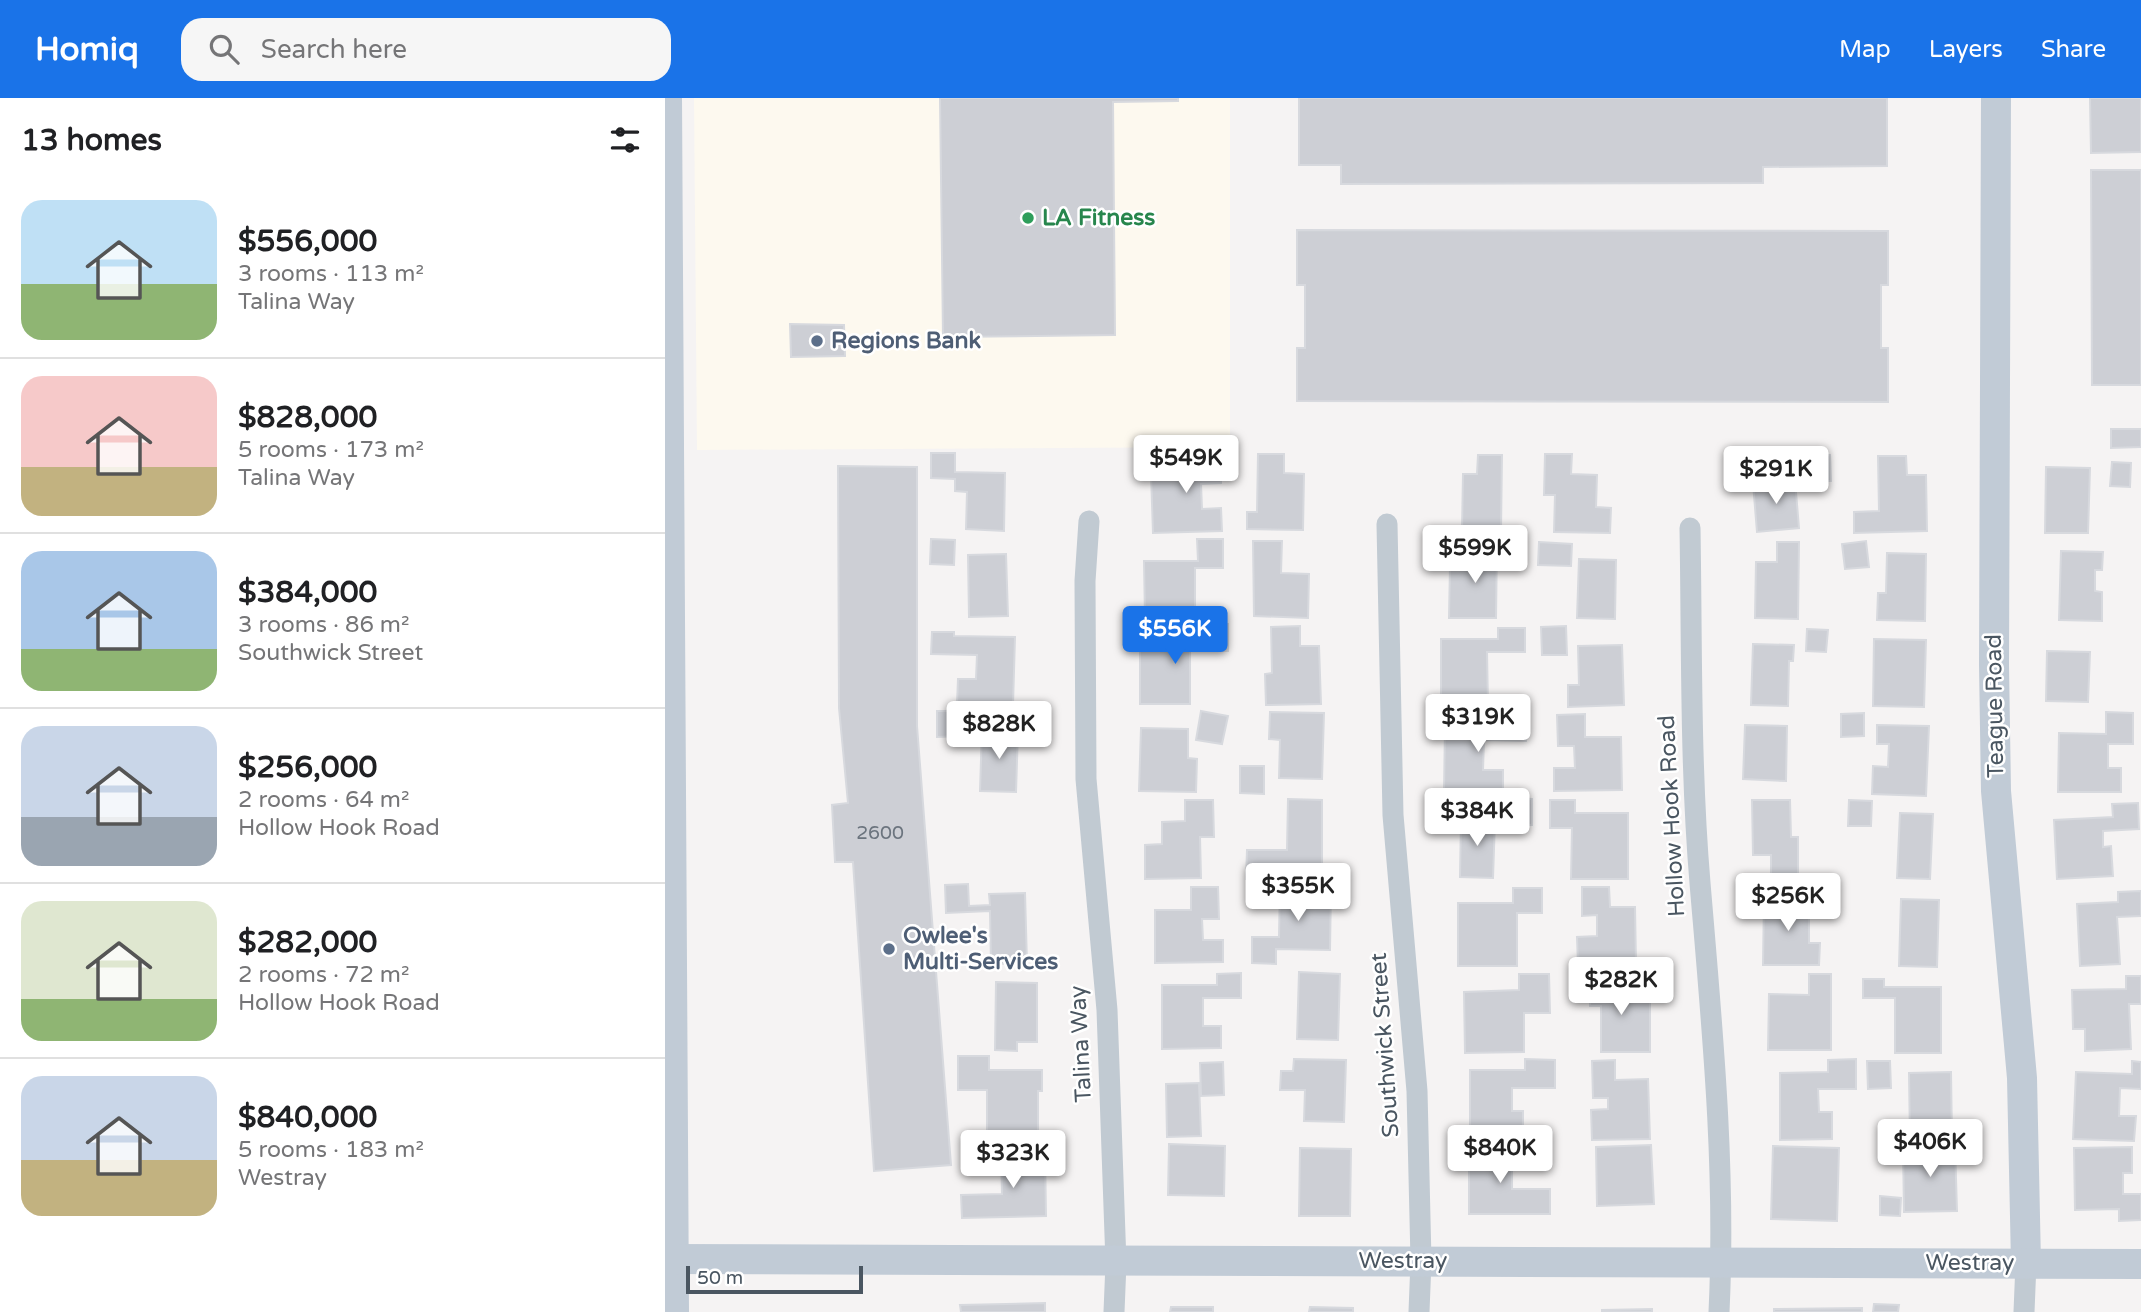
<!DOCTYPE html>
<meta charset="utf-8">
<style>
:root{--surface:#fff;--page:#f6f6f6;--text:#202124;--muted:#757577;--line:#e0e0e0;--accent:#1a73e8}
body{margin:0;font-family:"Varela Round",sans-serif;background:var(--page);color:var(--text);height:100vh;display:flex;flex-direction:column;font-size:26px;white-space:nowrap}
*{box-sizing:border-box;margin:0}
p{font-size:23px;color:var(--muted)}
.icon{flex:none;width:38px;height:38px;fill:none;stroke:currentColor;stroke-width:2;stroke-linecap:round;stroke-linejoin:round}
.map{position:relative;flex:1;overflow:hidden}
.sheet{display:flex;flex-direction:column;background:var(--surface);width:665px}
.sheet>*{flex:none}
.scale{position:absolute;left:21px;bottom:18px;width:177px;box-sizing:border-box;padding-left:7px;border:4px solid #4a5661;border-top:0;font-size:19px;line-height:24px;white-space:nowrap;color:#4a5661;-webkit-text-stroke:5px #fff;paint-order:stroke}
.price{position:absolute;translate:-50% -60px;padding:0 16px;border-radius:7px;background:#fff;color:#222;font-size:23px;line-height:46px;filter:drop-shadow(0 2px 4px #0008)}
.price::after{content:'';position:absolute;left:50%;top:42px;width:21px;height:16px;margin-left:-10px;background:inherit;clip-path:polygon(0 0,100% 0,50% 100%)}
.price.current{background:var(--accent);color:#fff}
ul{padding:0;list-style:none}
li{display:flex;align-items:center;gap:21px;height:175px;padding:0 21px}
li+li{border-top:2px solid var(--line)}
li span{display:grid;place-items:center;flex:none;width:196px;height:140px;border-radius:21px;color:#555}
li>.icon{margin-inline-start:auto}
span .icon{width:84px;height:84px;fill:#fffc;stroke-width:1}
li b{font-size:30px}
h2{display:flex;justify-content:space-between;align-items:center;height:84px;padding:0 21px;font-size:30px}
header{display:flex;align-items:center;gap:42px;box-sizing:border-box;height:98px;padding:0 35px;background:var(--accent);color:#fff}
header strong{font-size:33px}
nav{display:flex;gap:38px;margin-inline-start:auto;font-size:24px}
.search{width:490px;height:63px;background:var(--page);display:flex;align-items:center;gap:18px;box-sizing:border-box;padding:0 24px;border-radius:21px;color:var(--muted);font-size:26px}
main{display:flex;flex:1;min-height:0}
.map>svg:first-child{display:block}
.commercial{fill:#fdf9ef}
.building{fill:#cdcfd5;stroke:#d7d9de;stroke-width:2}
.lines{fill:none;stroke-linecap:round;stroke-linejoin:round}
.street{stroke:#c1cad2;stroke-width:21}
.secondary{stroke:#c1cbd6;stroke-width:30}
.leisure-dot{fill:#2e9e5b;stroke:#fff;stroke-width:2.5}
.service-dot{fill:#5c6f8a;stroke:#fff;stroke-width:2.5}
.labels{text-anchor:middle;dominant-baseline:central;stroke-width:5;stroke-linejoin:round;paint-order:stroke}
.number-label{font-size:19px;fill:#6b747e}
.leisure-label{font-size:23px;font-weight:bold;fill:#27864d;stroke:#fff;text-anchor:start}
.service-label{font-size:23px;font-weight:bold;fill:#4e5e75;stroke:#fff;text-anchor:start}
.street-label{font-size:23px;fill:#4a5661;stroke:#fff}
</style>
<header>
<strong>Homiq</strong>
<div class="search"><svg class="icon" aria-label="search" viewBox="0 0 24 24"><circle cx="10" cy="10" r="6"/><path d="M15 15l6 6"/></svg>Search here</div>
<nav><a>Map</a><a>Layers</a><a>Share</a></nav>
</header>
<main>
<section class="sheet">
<h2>13 homes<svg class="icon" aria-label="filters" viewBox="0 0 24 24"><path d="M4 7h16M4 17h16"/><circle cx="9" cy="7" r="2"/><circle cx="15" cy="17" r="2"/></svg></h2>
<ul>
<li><span style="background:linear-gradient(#bfe0f5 60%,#8fb573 0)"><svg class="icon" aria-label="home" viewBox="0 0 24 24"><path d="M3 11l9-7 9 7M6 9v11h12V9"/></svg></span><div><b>$556,000</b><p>3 rooms · 113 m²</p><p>Talina Way</p></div></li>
<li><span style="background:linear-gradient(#f6c9c9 65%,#c2b280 0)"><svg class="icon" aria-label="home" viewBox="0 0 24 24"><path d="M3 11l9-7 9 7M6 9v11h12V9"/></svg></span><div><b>$828,000</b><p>5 rooms · 173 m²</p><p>Talina Way</p></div></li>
<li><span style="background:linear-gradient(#a9c7e8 70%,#8fb573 0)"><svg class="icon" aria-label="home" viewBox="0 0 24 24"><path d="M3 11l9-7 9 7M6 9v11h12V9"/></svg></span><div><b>$384,000</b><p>3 rooms · 86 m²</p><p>Southwick Street</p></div></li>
<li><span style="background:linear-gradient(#c9d6e8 65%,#9aa5b1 0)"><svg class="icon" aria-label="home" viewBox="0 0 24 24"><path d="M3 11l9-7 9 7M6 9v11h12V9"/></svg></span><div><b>$256,000</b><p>2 rooms · 64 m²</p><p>Hollow Hook Road</p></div></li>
<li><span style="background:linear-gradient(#dfe7d0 70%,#8fb573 0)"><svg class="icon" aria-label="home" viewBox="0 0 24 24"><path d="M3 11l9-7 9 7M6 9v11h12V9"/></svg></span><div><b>$282,000</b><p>2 rooms · 72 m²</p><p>Hollow Hook Road</p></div></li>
<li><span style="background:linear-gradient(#c9d6e8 60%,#c2b280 0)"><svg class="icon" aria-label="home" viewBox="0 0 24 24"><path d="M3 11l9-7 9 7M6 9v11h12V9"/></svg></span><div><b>$840,000</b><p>5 rooms · 183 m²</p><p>Westray</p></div></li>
</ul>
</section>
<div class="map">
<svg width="1476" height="1214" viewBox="0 0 1476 1214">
<rect width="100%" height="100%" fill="#f5f3f3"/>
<path class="commercial" d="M 29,0 L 565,0 L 565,349 L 32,352 Z"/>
<g class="building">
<path d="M 275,0 L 513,0 L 513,3 L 448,4 L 450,237 L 278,239 Z"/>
<path d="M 634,0 L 1222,0 L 1222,68 L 1098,69 L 1098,85 L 676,86 L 676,67 L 634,67 Z"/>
<path d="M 1425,0 L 1476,0 L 1476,54 L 1426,55 Z"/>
<path d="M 1426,72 L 1476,72 L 1476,287 L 1427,287 Z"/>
<path d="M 632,132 L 1223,133 L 1223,187 L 1216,187 L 1216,250 L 1223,250 L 1223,304 L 632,303 L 632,250 L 640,250 L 640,187 L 632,187 Z"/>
<path d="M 125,226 L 179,227 L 180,258 L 126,259 Z"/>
<path d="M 1446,331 L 1476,331 L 1476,349 L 1446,350 Z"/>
<path d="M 556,354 L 556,385 L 536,386 L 537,411 L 556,410 L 557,433 L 488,435 L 486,376 L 506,376 L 506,356 Z"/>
<path d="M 266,355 L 290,355 L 290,374 L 340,375 L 339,433 L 301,431 L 302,394 L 290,393 L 290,381 L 266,380 Z"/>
<path d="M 593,356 L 619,356 L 619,375 L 639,376 L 638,432 L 582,431 L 582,414 L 592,414 Z"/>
<path d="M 880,356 L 907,356 L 906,376 L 932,377 L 931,409 L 946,410 L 945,435 L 889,434 L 890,397 L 879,397 Z"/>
<path d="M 813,357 L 837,357 L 836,433 L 797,432 L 798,376 L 812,376 Z"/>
<path d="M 1139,357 L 1165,357 L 1166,383 L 1139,383 Z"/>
<path d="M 1213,358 L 1241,358 L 1242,377 L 1261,377 L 1262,433 L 1189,435 L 1189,414 L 1214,413 Z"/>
<path d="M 1447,364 L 1466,365 L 1465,389 L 1445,388 Z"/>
<path d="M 173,368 L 252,369 L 252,628 L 286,1067 L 209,1073 L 188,764 L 170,764 L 167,707 L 183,705 L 174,610 Z"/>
<path d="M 1381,369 L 1425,370 L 1423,435 L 1380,435 Z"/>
<path d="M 1130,382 L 1134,430 L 1092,434 L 1088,385 Z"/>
<path d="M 266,441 L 290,442 L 289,467 L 265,466 Z"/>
<path d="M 532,441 L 558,441 L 558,470 L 530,470 L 530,519 L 480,520 L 479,463 L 533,463 Z"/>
<path d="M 588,443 L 617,443 L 616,475 L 644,476 L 643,520 L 589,518 Z"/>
<path d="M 1201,443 L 1204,469 L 1180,471 L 1177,446 Z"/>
<path d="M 810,444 L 832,444 L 831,520 L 784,520 L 785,468 L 810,469 Z"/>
<path d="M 874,444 L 907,446 L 906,468 L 873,467 Z"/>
<path d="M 1112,444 L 1134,444 L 1133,521 L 1090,520 L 1091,464 L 1112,464 Z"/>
<path d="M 1396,453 L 1438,454 L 1437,472 L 1430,472 L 1430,493 L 1437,494 L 1437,523 L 1394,522 Z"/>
<path d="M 1222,455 L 1261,456 L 1260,523 L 1212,522 L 1213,495 L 1221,495 Z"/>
<path d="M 341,456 L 343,518 L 304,519 L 303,457 Z"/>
<path d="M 914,461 L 951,462 L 950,521 L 912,520 Z"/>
<path d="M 533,526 L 563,526 L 563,553 L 525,553 L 525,606 L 475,606 L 475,546 L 533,546 Z"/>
<path d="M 635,528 L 635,548 L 654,548 L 656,606 L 601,607 L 600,576 L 607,575 L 606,529 Z"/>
<path d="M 901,528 L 902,557 L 877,557 L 876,529 Z"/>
<path d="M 833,530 L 860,530 L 860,554 L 822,554 L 823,608 L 776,609 L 776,541 L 833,541 Z"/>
<path d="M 1142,531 L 1163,532 L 1161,554 L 1141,553 Z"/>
<path d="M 267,534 L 289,534 L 289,538 L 350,539 L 348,607 L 292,606 L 293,581 L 311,581 L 312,557 L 266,556 Z"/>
<path d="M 1209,541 L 1261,542 L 1259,609 L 1208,608 Z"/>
<path d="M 1088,546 L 1129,547 L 1128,563 L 1124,563 L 1123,608 L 1086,607 Z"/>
<path d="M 957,547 L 959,607 L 903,609 L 903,587 L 914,587 L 913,548 Z"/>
<path d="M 1382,553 L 1425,554 L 1423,604 L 1381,603 Z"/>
<path d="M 272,613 L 294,613 L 295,638 L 272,639 Z"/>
<path d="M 536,613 L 563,618 L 557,646 L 531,642 Z"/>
<path d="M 835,613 L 862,614 L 861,643 L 819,642 L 818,672 L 838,672 L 838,695 L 779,694 L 780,629 L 835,630 Z"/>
<path d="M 605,614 L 659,615 L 657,681 L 614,680 L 615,642 L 604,641 Z"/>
<path d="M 1441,614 L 1468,615 L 1468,646 L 1443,646 L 1443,670 L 1456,670 L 1456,694 L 1393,694 L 1394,635 L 1441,636 Z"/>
<path d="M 1199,615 L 1199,638 L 1176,639 L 1176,616 Z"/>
<path d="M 920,616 L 920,639 L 956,639 L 957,692 L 889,693 L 889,670 L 910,670 L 909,648 L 893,648 L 892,617 Z"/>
<path d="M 1080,627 L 1122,628 L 1121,683 L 1078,681 Z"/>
<path d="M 1212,627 L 1264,628 L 1261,698 L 1207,696 L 1208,668 L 1223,669 L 1224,646 L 1212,646 Z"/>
<path d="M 476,630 L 523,631 L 523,660 L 532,661 L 531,694 L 474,693 Z"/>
<path d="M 317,631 L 353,633 L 351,694 L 315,693 Z"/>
<path d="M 575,668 L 599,668 L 599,696 L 575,695 Z"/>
<path d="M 841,700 L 867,701 L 867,727 L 841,727 Z"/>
<path d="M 623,701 L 657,702 L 657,768 L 604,768 L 604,781 L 581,781 L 582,752 L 622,752 Z"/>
<path d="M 520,702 L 548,702 L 549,739 L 535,739 L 536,780 L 480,781 L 480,747 L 497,746 L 497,724 L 520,723 Z"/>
<path d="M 885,702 L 910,702 L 910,715 L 963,715 L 963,781 L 906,781 L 907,730 L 885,730 Z"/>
<path d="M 1087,702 L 1125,702 L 1126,739 L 1133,739 L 1133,779 L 1106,779 L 1106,757 L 1088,757 Z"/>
<path d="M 1184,702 L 1207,703 L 1206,728 L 1183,728 Z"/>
<path d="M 1473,705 L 1474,731 L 1438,733 L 1438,749 L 1446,748 L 1448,778 L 1392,781 L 1389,722 L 1448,719 L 1447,706 Z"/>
<path d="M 1235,715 L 1268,716 L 1265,781 L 1232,780 Z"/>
<path d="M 796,721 L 830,722 L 828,780 L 795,779 Z"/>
<path d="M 303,786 L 304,808 L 325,807 L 324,796 L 360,795 L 362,865 L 326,866 L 325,813 L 281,815 L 280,787 Z"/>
<path d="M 615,787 L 666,789 L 665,852 L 611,851 L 611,866 L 587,865 L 587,839 L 614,839 Z"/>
<path d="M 526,789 L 553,789 L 554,821 L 537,821 L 538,842 L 558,842 L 558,864 L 490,865 L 490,812 L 526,812 Z"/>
<path d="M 917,789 L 944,789 L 945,809 L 970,809 L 971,866 L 913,867 L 912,839 L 932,838 L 932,817 L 917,818 Z"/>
<path d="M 848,790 L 877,790 L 877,815 L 852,815 L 852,868 L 793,868 L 793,805 L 848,805 Z"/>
<path d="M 1476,793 L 1476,818 L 1452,819 L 1455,866 L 1415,868 L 1412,806 L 1453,804 L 1453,794 Z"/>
<path d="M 1099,799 L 1144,799 L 1144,845 L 1155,845 L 1154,867 L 1098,867 Z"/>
<path d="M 1236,801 L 1274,802 L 1272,869 L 1234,868 Z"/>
<path d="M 634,874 L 675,876 L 673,942 L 632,941 Z"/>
<path d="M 576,875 L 576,900 L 538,900 L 538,928 L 556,928 L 556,950 L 497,951 L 497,887 L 552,887 L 552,876 Z"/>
<path d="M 854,876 L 884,876 L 885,915 L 859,915 L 859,954 L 800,955 L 799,894 L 854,892 Z"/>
<path d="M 1144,876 L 1166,876 L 1166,952 L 1103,952 L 1104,896 L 1144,897 Z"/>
<path d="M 953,877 L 953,897 L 985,897 L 985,954 L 936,954 L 936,908 L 925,908 L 925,878 Z"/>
<path d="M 1461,878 L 1476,878 L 1476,906 L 1464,906 L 1466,951 L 1420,953 L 1420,931 L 1408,931 L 1407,892 L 1461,891 Z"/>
<path d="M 1198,881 L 1219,881 L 1219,889 L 1276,889 L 1276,955 L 1230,955 L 1230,900 L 1198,900 Z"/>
<path d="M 331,884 L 372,885 L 372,944 L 352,944 L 352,953 L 330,952 Z"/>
<path d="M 293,958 L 324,958 L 324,972 L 377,972 L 377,993 L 373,993 L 373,1040 L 322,1040 L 322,992 L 293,992 Z"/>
<path d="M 629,961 L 681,962 L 679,1024 L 639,1023 L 640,992 L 615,992 L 616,973 L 628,973 Z"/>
<path d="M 860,961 L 890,962 L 890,990 L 847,990 L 847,1013 L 858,1013 L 858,1041 L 805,1041 L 805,972 L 860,972 Z"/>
<path d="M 1191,961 L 1191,991 L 1153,991 L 1154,1014 L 1167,1014 L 1167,1041 L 1115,1042 L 1115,975 L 1163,974 L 1163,962 Z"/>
<path d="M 950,962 L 950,982 L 983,981 L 985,1041 L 927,1042 L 926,1012 L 943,1011 L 943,1000 L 928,1000 L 927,963 Z"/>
<path d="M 1202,963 L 1225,963 L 1226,990 L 1203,991 Z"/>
<path d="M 1467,963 L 1476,964 L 1476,991 L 1455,990 L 1454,1018 L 1471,1018 L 1469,1043 L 1408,1041 L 1411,974 L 1467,976 Z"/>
<path d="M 558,964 L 559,997 L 536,998 L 535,965 Z"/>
<path d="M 1286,974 L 1287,1041 L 1245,1042 L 1244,975 Z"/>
<path d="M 534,985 L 536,1038 L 502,1039 L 501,986 Z"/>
<path d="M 504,1046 L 560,1048 L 559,1098 L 503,1097 Z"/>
<path d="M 804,1047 L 847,1047 L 847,1091 L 885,1091 L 885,1116 L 804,1116 Z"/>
<path d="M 986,1047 L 989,1106 L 932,1108 L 931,1049 Z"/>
<path d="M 1108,1048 L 1174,1050 L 1172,1123 L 1106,1121 Z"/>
<path d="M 1290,1048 L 1292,1113 L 1239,1114 L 1238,1049 Z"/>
<path d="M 1467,1049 L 1467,1075 L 1458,1075 L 1458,1096 L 1476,1096 L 1476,1122 L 1454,1123 L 1454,1111 L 1410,1112 L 1409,1050 Z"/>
<path d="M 635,1050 L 686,1051 L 685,1118 L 634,1118 Z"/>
<path d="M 380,1054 L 381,1118 L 297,1120 L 296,1097 L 337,1096 L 336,1055 Z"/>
<path d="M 1215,1098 L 1236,1100 L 1235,1118 L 1215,1117 Z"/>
<path d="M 380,1205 L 380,1214 L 296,1214 L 295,1207 Z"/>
<path d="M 1209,1206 L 1234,1207 L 1233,1214 L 1208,1214 Z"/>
<path d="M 506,1209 L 548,1209 L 548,1214 L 505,1214 Z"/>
<path d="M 645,1209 L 688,1210 L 688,1214 L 644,1214 Z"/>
<path d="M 1197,1210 L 1197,1214 L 1109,1214 L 1109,1211 Z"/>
<path d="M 987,1211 L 987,1214 L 937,1214 L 937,1212 Z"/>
</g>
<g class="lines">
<g class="street">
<path d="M 424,423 L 420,483 L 421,681 L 442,912 L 451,1165 L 449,1214"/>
<path d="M 722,426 L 728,717 L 752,993 L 756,1163 L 754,1214"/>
<path d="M 1025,430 C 1027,548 1025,667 1035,785 C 1047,928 1061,1070 1054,1214"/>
<path d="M 1359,1214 L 1361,1165"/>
</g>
<g class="secondary">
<path d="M 2,0 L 9,1214"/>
<path d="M 1331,0 L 1329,567 L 1331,693 L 1357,980 L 1361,1165"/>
<path d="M 0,1161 L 1476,1166"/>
</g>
</g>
<circle class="leisure-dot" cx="363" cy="120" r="7"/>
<g class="service-dot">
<circle cx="152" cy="243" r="7"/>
<circle cx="224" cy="851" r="7"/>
</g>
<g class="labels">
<g class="number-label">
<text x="215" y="735">2600</text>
</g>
<g class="leisure-label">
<text x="377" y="120">LA Fitness</text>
</g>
<g class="service-label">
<text x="166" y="243">Regions Bank</text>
<text x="238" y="838">Owlee's<tspan x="238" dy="26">Multi-Services</tspan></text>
</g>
<g class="street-label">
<text transform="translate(1330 608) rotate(-91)">Teague Road</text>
<text transform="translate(1007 718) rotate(-93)">Hollow Hook Road</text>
<text transform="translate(416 946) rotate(-93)">Talina Way</text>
<text transform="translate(720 947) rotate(-94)">Southwick Street</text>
<text x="738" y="1163">Westray</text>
<text x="1305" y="1165">Westray</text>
</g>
</g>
</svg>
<div class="scale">50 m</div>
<b class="price" style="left:521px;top:397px">$549K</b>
<b class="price" style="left:1111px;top:408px">$291K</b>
<b class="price" style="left:810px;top:487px">$599K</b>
<b class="price current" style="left:510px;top:568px">$556K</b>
<b class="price" style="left:813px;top:656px">$319K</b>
<b class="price" style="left:334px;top:663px">$828K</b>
<b class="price" style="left:812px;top:750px">$384K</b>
<b class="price" style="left:633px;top:825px">$355K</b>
<b class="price" style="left:1123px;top:835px">$256K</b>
<b class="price" style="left:956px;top:919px">$282K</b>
<b class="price" style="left:1265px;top:1081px">$406K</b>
<b class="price" style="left:835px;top:1087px">$840K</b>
<b class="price" style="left:348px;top:1092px">$323K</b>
</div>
</main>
